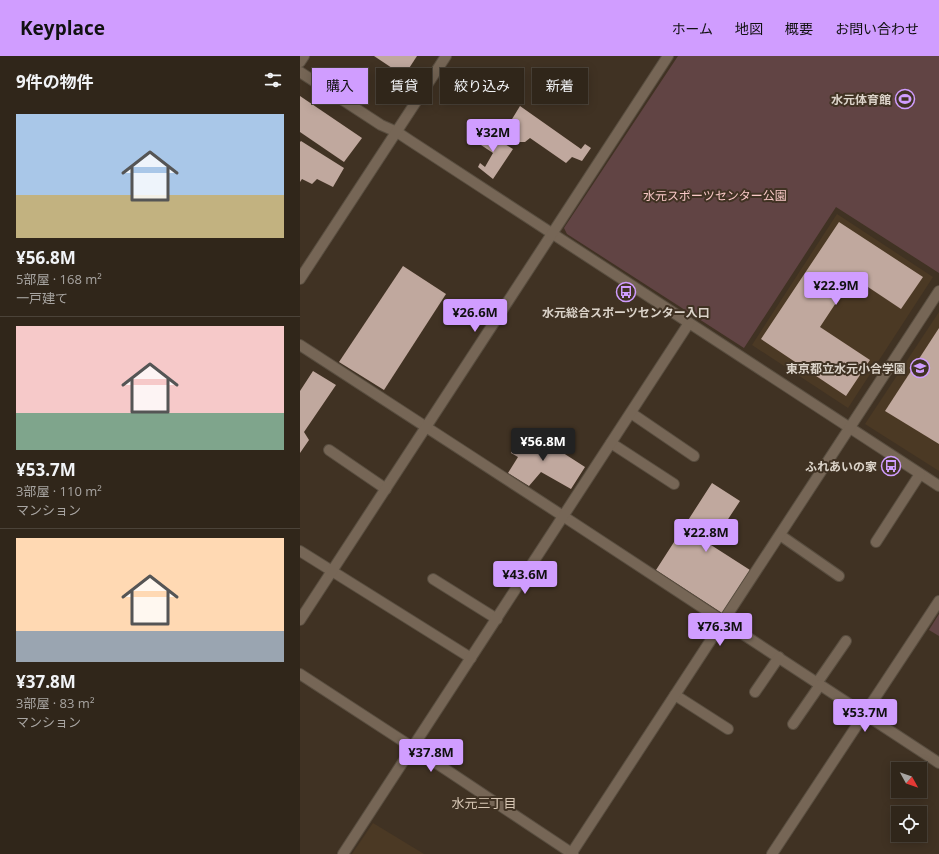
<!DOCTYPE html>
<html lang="ja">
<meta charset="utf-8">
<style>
:root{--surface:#30261a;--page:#3c3227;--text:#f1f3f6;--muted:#a8a5a2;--line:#4b4339;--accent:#d09dff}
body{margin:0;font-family:"Open Sans","Noto Sans JP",sans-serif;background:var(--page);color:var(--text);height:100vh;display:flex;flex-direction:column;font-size:15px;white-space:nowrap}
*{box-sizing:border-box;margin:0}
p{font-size:13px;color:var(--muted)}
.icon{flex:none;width:22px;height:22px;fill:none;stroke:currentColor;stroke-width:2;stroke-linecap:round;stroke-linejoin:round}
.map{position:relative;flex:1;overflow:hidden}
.details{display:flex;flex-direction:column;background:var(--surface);width:300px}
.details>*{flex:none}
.banner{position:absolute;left:12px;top:12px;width:380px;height:36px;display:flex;gap:8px}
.needle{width:26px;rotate:130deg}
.tools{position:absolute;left:591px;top:706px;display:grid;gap:8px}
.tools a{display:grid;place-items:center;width:36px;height:36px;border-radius:0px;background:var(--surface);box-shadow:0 2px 10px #0003,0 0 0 1px var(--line);font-size:20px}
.price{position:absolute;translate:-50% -34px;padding:0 9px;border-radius:4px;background:var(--accent);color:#111;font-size:13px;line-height:26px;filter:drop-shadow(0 1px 2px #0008)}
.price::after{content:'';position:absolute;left:50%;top:24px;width:12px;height:9px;margin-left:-6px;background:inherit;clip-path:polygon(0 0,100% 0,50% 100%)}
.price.selected{background:#222;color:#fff}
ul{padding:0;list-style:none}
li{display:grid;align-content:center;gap:8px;height:212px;padding:0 16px}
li+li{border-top:1px solid var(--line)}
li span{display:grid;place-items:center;height:124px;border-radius:0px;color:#555}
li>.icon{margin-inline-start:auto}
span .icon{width:72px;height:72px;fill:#fffc;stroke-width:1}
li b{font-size:17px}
h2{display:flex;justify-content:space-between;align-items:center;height:48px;padding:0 16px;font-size:17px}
.tag{padding:0 14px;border-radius:0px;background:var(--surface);box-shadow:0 2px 10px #0003,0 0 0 1px var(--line);font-size:14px;line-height:36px}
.tag.selected{background:var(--accent);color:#111}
header{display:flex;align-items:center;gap:24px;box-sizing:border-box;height:56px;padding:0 20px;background:var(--accent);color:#111}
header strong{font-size:19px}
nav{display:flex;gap:22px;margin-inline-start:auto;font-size:14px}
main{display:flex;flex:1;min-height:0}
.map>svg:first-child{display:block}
.built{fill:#4b3924}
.green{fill:#614444}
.building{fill:#c0a89e}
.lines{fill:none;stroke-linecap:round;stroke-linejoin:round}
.minor-casing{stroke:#594e40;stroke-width:12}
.minor{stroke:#766656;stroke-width:10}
.labels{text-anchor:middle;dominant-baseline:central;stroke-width:4;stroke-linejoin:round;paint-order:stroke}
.poi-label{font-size:12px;font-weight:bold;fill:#dbd3c9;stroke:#403223;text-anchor:end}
.park-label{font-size:12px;fill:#f8c8c6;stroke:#403223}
.neighbourhood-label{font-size:13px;fill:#d9c8b5;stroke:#403223}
</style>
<header>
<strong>Keyplace</strong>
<nav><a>ホーム</a><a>地図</a><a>概要</a><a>お問い合わせ</a></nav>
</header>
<main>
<section class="details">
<h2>9件の物件<svg class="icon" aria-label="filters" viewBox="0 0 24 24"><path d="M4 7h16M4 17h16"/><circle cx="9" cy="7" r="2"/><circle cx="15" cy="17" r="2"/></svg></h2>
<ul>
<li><span style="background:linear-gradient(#a9c7e8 65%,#c2b280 0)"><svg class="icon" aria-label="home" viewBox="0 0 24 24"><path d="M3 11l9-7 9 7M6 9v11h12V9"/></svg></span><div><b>¥56.8M</b><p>5部屋 · 168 m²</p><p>一戸建て</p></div></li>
<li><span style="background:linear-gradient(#f6c9c9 70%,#7fa58c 0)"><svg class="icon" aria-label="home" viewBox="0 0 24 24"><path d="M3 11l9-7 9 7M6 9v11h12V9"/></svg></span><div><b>¥53.7M</b><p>3部屋 · 110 m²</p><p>マンション</p></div></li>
<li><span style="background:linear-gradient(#ffd9b3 75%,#9aa5b1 0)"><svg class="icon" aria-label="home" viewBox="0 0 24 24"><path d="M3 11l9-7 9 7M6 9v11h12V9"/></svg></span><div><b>¥37.8M</b><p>3部屋 · 83 m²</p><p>マンション</p></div></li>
</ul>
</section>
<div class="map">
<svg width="639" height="798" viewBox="0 0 639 798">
<rect width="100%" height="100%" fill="#403223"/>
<g class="built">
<path d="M 537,158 L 633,221 L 548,352 L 452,289 Z"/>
<path d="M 639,256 L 639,415 L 565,368 Z"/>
<path d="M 73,767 L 124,798 L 52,798 Z"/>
</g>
<g class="green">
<path d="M 378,0 L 639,0 L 639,217 L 536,151 L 444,292 L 267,178 L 264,172 Z"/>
<path d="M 639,558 L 639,580 L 629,574 Z"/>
</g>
<g class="building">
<path d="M 74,0 L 117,0 L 104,20 Z"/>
<path d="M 0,40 L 62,82 L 44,106 L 0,76 Z"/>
<path d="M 220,50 L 281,93 L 285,88 L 291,92 L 282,105 L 272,101 L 266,107 L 230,82 L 225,86 L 218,86 L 212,83 L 217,75 L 209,68 Z"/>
<path d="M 181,73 L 213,93 L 193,123 L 178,111 L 180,107 L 185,111 L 193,97 L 175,85 Z"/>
<path d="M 1,85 L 44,112 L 33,131 L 17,123 L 12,128 L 2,123 L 0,126 L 0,86 Z"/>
<path d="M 539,166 L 623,221 L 601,253 L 553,221 L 520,271 L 570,304 L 546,340 L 461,283 Z"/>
<path d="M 103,210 L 146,238 L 84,334 L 39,306 Z"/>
<path d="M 639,272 L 639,388 L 585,355 Z"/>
<path d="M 13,315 L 36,329 L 4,376 L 9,384 L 0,397 L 0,335 Z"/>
<path d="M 226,373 L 285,411 L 271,433 L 241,416 L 229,430 L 208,417 L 218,401 L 211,397 Z"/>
<path d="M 412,427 L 440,445 L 411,489 L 450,514 L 422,557 L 356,514 Z"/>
</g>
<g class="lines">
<g class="minor-casing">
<g id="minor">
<path d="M 0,6 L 4,0"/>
<path d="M 0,16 L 81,69 L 97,76 L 109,84 L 639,430"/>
<path d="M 0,223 L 146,0"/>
<path d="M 0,289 L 263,460 L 639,707"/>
<path d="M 331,357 L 394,400"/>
<path d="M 311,387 L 374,428"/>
<path d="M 29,394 L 86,433"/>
<path d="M 480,479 L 539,520"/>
<path d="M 576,486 L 620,418"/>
<path d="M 0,495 L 171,602"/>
<path d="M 133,523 L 197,563"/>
<path d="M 0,564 L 368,0"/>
<path d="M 0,618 L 112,691 L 273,798"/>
<path d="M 517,627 L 546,585"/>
<path d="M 455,636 L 479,601"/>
<path d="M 375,639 L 428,673"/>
<path d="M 493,668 L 520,629"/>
<path d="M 43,798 L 389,267"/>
<path d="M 271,798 L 639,235"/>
<path d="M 472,798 L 639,545"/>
</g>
</g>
<use href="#minor" class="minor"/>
</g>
<defs>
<g id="stadium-ring" transform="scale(1)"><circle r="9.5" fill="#403223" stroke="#d09dff" stroke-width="1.5"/><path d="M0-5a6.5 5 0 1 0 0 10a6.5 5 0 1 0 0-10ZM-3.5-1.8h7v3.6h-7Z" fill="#d09dff"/></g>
<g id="bus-ring" transform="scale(1)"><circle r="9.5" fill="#403223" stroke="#d09dff" stroke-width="1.5"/><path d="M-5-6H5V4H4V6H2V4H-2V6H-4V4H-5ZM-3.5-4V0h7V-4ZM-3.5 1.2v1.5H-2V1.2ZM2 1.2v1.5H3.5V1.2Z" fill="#d09dff"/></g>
<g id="school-ring" transform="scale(1)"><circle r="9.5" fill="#403223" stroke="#d09dff" stroke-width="1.5"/><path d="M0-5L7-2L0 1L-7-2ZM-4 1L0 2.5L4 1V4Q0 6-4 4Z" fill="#d09dff"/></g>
</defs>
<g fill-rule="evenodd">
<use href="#stadium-ring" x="605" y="43"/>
<use href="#bus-ring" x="326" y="236"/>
<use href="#school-ring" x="620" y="312"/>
<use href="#bus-ring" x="591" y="410"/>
</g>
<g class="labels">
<g class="poi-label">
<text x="591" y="43">水元体育館</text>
<text x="326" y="256" text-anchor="middle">水元総合スポーツセンター入口</text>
<text x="606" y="312">東京都立水元小合学園</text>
<text x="577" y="410">ふれあいの家</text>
</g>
<g class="park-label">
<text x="415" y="139">水元スポーツセンター公園</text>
</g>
<g class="neighbourhood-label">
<text x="184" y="747">水元三丁目</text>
</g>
</g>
</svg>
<div class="tools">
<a><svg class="needle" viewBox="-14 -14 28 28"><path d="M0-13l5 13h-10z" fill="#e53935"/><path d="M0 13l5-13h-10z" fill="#a8a5a2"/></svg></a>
<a><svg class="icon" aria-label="locate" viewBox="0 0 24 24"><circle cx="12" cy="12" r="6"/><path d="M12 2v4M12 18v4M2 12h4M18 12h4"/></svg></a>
</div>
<b class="price" style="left:193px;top:97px">¥32M</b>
<b class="price" style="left:536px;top:250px">¥22.9M</b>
<b class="price" style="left:175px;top:277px">¥26.6M</b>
<b class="price selected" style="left:243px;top:406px">¥56.8M</b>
<b class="price" style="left:406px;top:497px">¥22.8M</b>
<b class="price" style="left:225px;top:539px">¥43.6M</b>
<b class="price" style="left:420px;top:591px">¥76.3M</b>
<b class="price" style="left:565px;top:677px">¥53.7M</b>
<b class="price" style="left:131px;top:717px">¥37.8M</b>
<div class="banner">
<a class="tag selected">購入</a>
<a class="tag">賃貸</a>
<a class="tag">絞り込み</a>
<a class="tag">新着</a>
</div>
</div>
</main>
